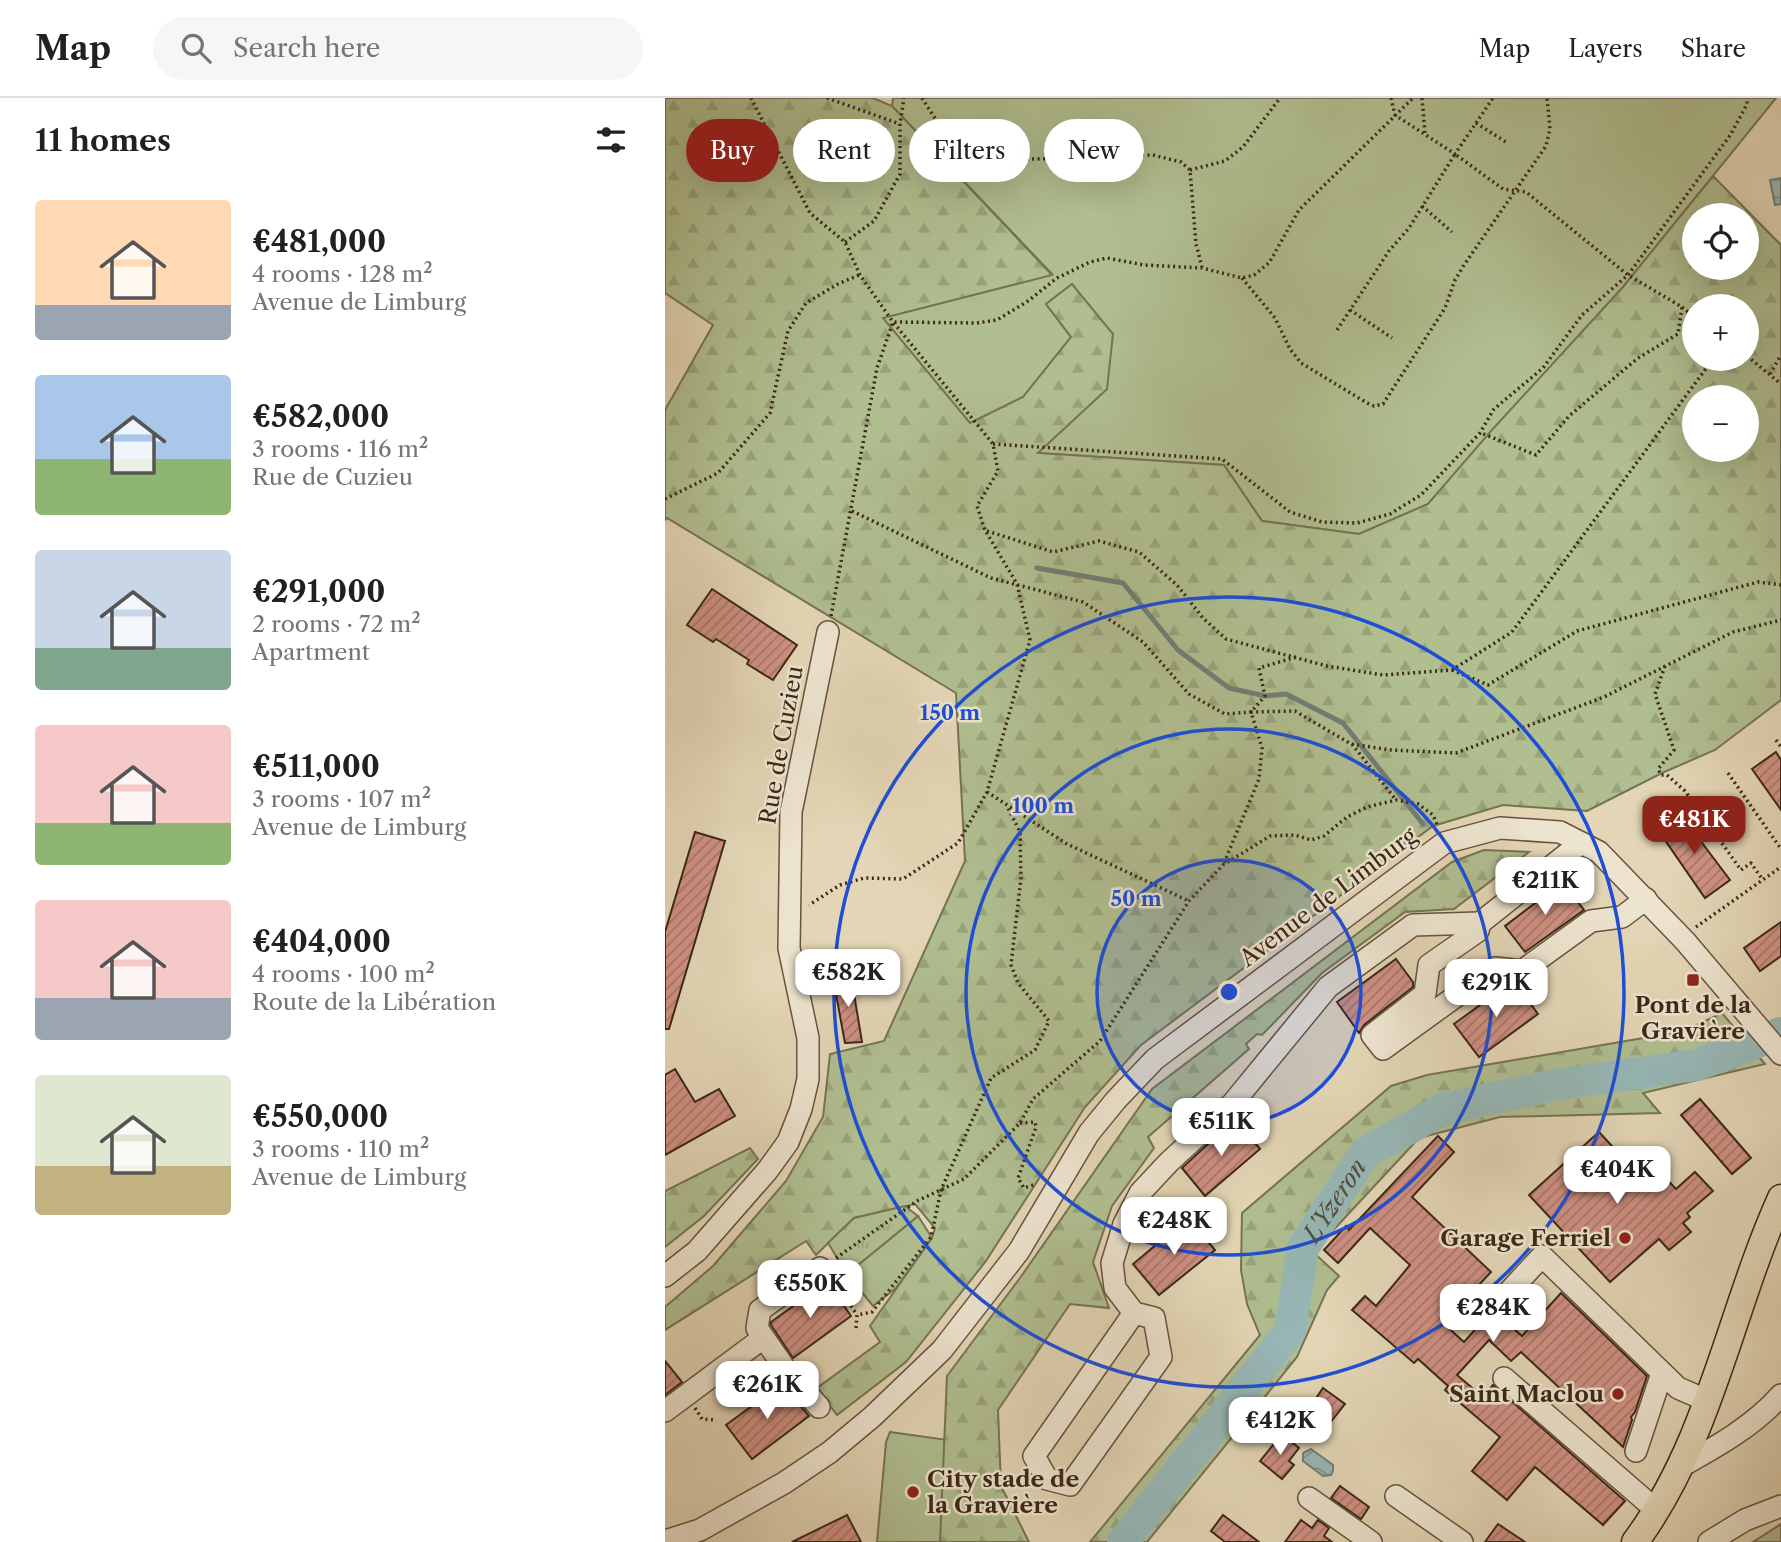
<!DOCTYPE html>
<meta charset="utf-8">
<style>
:root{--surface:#fff;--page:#f6f6f6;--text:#202124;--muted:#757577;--line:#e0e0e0;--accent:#8f2418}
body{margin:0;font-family:"Libre Caslon Text",serif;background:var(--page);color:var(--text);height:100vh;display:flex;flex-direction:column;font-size:26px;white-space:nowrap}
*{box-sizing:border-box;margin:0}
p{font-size:23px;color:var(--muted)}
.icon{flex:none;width:38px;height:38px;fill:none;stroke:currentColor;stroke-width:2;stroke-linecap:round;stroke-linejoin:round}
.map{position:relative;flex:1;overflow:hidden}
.side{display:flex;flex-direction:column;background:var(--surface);width:665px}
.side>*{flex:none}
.banner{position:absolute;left:21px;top:21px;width:665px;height:63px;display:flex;gap:14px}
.controls{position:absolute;left:1017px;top:105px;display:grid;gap:14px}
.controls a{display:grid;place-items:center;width:77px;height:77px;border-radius:50%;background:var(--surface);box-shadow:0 7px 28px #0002;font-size:35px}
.price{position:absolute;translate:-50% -60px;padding:0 16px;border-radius:14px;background:#fff;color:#222;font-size:23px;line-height:46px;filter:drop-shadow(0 2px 4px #0008)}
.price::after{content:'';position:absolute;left:50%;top:42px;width:21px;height:16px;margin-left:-10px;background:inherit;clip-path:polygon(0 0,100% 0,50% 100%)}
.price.on{background:var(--accent);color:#fff}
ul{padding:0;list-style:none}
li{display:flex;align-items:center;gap:21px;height:175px;padding:0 35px}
li span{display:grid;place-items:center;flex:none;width:196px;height:140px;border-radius:7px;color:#555}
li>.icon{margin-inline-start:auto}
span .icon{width:84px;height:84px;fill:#fffc;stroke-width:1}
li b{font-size:30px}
h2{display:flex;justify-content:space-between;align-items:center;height:84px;padding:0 35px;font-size:30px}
.tag{padding:0 24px;border-radius:32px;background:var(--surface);box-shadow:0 7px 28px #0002;font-size:24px;line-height:63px}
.tag.on{background:var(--accent);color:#fff}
header{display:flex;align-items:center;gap:42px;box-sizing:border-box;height:98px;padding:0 35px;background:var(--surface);border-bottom:2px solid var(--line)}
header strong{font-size:33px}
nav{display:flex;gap:38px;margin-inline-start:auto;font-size:24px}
.search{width:490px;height:63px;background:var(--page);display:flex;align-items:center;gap:18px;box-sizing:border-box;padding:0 24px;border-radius:38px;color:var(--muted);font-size:26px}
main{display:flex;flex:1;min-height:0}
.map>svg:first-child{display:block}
.green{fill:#b0be90;stroke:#767354;stroke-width:2}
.forest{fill:url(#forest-firs);stroke:#767354;stroke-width:2;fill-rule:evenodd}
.park{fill:url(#park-tufts);stroke:#767354;stroke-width:2}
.water{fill:url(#water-waves);stroke:#727e76;stroke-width:2}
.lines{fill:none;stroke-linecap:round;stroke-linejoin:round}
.stream{stroke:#727e76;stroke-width:5}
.river{stroke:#97b7b6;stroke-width:32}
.building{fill:url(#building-hatch);stroke:#3b2817;stroke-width:2}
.minor-casing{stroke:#65533e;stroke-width:24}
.major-casing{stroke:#3b2817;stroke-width:29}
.path{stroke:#3b2817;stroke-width:3.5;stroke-dasharray:2 3.5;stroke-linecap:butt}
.minor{stroke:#ede4cf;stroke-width:21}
.major{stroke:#e3d5b5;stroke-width:26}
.ring{fill:none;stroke:#1d4ed8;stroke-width:3.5}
.poi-dot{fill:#8f2418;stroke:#ede4cf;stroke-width:2.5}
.labels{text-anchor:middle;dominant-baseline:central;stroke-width:5;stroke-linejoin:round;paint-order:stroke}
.street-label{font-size:23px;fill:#3b2817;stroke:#ede4cf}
.poi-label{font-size:23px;font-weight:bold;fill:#3b2817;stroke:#ede4cf;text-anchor:end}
.water-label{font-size:24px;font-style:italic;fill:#524c3f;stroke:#ede4cf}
.centre{fill:#1d4ed8;stroke:#ede4cf;stroke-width:3.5}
.ring-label{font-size:21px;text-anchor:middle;font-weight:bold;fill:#1d4ed8;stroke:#ede4cf;stroke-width:5;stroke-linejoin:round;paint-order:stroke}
</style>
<header>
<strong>Map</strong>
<div class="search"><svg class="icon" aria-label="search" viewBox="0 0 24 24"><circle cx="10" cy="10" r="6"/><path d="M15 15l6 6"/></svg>Search here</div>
<nav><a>Map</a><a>Layers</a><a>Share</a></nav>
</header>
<main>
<section class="side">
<h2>11 homes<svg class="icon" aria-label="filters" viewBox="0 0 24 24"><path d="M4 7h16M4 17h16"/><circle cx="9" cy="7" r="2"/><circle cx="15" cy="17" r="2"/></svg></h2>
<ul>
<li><span style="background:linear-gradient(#ffd9b3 75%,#9aa5b1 0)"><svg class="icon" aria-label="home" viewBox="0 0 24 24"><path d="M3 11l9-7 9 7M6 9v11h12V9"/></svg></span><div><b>€481,000</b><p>4 rooms · 128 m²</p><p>Avenue de Limburg</p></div></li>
<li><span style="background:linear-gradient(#a9c7e8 60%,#8fb573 0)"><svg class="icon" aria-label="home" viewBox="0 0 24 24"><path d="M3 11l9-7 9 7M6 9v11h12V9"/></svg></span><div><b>€582,000</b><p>3 rooms · 116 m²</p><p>Rue de Cuzieu</p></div></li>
<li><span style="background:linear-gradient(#c9d6e8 70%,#7fa58c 0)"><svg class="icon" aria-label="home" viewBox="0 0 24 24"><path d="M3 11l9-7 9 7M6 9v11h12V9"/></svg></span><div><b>€291,000</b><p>2 rooms · 72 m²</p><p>Apartment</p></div></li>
<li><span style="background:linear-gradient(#f6c9c9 70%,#8fb573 0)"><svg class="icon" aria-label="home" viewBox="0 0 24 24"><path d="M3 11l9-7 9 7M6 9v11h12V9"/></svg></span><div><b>€511,000</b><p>3 rooms · 107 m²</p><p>Avenue de Limburg</p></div></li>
<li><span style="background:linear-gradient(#f6c9c9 70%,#9aa5b1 0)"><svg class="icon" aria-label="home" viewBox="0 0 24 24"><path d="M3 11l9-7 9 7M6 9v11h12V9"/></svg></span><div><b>€404,000</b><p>4 rooms · 100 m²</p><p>Route de la Libération</p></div></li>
<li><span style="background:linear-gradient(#dfe7d0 65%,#c2b280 0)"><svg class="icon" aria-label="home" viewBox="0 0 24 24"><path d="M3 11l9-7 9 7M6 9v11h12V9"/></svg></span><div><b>€550,000</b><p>3 rooms · 110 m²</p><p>Avenue de Limburg</p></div></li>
</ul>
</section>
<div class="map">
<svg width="1116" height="1444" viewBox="0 0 1116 1444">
<defs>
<pattern id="forest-firs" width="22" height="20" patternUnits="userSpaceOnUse" patternTransform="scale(1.75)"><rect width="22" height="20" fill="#b0be90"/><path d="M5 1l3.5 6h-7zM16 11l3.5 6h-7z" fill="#98a37b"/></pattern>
<pattern id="park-tufts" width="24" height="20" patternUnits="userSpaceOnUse" patternTransform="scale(1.75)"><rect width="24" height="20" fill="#b0be90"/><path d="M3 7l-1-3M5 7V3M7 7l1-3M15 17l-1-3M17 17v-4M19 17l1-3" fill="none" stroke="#98a37b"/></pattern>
<pattern id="water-waves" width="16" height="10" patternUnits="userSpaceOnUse" patternTransform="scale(1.75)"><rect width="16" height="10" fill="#97b7b6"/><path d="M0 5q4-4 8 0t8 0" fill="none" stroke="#7c9593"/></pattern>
<pattern id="building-hatch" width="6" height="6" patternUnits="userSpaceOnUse" patternTransform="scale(1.75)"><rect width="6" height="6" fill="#cf9082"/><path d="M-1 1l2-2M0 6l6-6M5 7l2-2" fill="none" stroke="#a97669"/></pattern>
</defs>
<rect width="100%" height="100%" fill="#e3d5b5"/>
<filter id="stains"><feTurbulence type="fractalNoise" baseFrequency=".00286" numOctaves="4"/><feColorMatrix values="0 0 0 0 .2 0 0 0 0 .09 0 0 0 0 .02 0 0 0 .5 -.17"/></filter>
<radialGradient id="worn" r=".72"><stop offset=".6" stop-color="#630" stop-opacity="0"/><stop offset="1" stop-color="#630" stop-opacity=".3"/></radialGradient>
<g class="green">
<path d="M 228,0 L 1111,0 L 958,189 L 763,406 L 694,436 L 597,423 L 559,367 L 372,355 L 448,236 L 381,206 L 406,239 L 358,299 L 305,326 L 217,220 L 387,176 L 227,8 Z"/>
<path d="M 253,1118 L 267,1140 L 231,1190 L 208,1208 L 182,1176 Z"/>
<path d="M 225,1334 L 283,1342 L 277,1444 L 212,1444 L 221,1344 Z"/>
</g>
<g class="forest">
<path d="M 0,0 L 208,0 L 227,8 L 387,177 L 218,220 L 305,325 L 358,299 L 406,239 L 381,206 L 407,186 L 448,236 L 442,291 L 373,355 L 559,367 L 597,423 L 694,436 L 763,406 L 826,333 L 958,189 L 1048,78 L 1116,147 L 1116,602 L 1050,652 L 997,675 L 922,713 L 838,707 L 768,728 L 476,947 L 420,1009 L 321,1163 L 241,1264 L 172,1317 L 152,1290 L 215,1244 L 205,1228 L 267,1140 L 270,1130 L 250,1106 L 189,1120 L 151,1157 L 141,1143 L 0,1232 L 0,1209 L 48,1168 L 121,1083 L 158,1019 L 165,956 L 219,943 L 300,763 L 291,595 L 2,420 L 0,422 L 0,312 L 48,227 L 0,195 ZM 1029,117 L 1082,117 L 1082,170 L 1029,170 ZM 1029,208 L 1082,208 L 1082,261 L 1029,261 ZM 1029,299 L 1082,299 L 1082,352 L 1029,352 Z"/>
<path d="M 819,752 L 864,754 L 789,811 L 740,814 L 657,875 L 597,937 L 592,936 L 581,946 L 584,951 L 483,1039 L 489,1050 L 447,1108 L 428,1164 L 444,1210 L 405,1206 L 333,1312 L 336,1388 L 364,1444 L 275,1444 L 282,1278 L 355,1180 L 487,991 L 787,764 Z"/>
<path d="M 1057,915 L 1100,966 L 978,995 L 995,1015 L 835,1019 L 754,1040 L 648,1154 L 674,1178 L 662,1192 L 632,1259 L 482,1444 L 425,1444 L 595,1237 L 582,1206 L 576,1172 L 577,1115 L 726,988 L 762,977 L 1019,933 Z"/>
<path d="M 85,1050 L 93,1061 L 39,1118 L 0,1149 L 0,1093 Z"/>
<path d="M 1116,1426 L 1116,1444 L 1088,1444 Z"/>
</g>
<path class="park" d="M 240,1108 L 253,1118 L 182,1176 L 163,1145 L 189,1120 Z"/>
<g class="water">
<path d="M 1116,80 L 1116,106 L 1110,107 L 1105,82 Z"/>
<path d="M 646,1351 L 668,1367 L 668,1373 L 666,1377 L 658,1378 L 638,1363 L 638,1355 Z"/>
</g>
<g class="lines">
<path class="stream" d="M 372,470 L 458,485 L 513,552 L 564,590 L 600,598 L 621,596 L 678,625 L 758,726"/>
<path class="river" id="s1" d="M 458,1444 L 625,1233 L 638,1150 L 700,1055 L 778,1011 L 894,986 L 1032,967 L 1116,935"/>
</g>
<g class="building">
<path d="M 47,491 L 132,547 L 108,582 L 82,566 L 84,562 L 51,541 L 48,544 L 22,527 Z"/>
<path d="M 1111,654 L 1116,662 L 1116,712 L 1087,671 Z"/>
<path d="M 1016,717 L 1065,782 L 1040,800 L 993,732 Z"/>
<path d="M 30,734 L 60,743 L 4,931 L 0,931 L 0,834 Z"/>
<path d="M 898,784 L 919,812 L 860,854 L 840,828 Z"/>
<path d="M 1116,824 L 1116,858 L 1095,873 L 1079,850 Z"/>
<path d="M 731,861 L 748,884 L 748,889 L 699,927 L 694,935 L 672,904 Z"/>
<path d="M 186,878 L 197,944 L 180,945 L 168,880 Z"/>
<path d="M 845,885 L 851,886 L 873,916 L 814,959 L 789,926 Z"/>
<path d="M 10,971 L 30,1004 L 54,991 L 70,1018 L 0,1057 L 0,977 Z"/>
<path d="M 1035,1001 L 1086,1060 L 1067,1076 L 1016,1017 Z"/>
<path d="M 570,1021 L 595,1051 L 540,1098 L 517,1070 Z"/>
<path d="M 934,1034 L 969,1072 L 982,1060 L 1011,1091 L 1030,1074 L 1048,1093 L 1022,1115 L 1025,1119 L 1018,1125 L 1026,1134 L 1004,1152 L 994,1141 L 945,1184 L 864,1097 Z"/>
<path d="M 773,1038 L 789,1054 L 747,1099 L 826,1174 L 778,1225 L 799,1244 L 828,1212 L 857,1238 L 896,1195 L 982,1278 L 970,1314 L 966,1319 L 967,1322 L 958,1349 L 856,1254 L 846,1263 L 824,1242 L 792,1277 L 818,1299 L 828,1287 L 960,1403 L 938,1427 L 870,1369 L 842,1402 L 807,1373 L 835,1339 L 780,1292 L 783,1288 L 753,1261 L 749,1265 L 687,1212 L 700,1198 L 711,1208 L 745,1167 L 705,1130 L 673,1165 L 659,1152 L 681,1128 L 684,1132 Z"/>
<path d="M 523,1120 L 550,1152 L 494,1197 L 468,1166 Z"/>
<path d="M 162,1184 L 186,1218 L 128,1260 L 106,1227 L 106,1224 Z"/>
<path d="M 0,1263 L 17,1284 L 0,1297 Z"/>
<path d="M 117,1286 L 144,1318 L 87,1361 L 61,1327 Z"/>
<path d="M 658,1290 L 680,1306 L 657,1335 L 637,1321 Z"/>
<path d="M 617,1336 L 634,1350 L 624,1363 L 629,1367 L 617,1381 L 595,1363 Z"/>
<path d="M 675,1388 L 704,1409 L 696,1421 L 666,1400 Z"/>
<path d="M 182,1417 L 196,1444 L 127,1444 Z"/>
<path d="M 558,1417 L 594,1444 L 560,1444 L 546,1433 Z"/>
<path d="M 636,1422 L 647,1430 L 653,1422 L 664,1430 L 659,1438 L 667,1444 L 620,1444 Z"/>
<path d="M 833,1426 L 860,1444 L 820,1444 Z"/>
</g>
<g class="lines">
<g class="minor-casing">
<g id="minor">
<path d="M 916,745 L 815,825 L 813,833 L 764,867 L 760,896 L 707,937 L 718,951 L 830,870 L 857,873 L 926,823 L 957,819 L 981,801"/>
<path d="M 0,1178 L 32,1153 L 102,1073 L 123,1044 L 136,1011 L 143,981 L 143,940 L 124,850 L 126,714 L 163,534"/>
<path d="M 841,1197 L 877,1158 L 1013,1290 L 1043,1303"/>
<path d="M 469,1215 L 489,1220 L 496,1259 L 405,1387 L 382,1381 L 369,1358 L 469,1215 L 450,1190 L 447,1165 L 459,1126 L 475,1095 L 504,1064 L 567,1006 L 663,889 L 748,827 L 815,825"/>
<path d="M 117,1266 L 92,1230 L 95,1212 L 155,1170"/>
<path d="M 125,1276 L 154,1309"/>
<path d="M 839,1280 L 990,1411"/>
<path d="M 0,1313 L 98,1240"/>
<path d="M 971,1353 L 997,1275"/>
<path d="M 1015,1369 C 1051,1349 1089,1328 1116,1297"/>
<path d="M 731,1398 L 797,1444"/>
<path d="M 644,1400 L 706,1444"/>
<path d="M 0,1443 L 35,1432 L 119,1385 L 165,1354 L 207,1319 L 277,1252 L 354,1153 L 424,1035 L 451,1002 L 490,961 L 779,745 L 835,730 L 895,734 L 934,754 L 1020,843 L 1116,956"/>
<path d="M 1044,1444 L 1080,1422 L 1116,1408"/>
</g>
</g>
<g class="major-casing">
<path id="major" d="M 970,1444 C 1045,1343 1065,1213 1116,1100"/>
</g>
<g class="path">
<path d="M 86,0 L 145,115 L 180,144 L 195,177 L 228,224 L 328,346 L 333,373 L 312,408 L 320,432 L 352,486 L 365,542 L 322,694 L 293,745 L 238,781 L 199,780 L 175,787 L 144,807"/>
<path d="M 162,0 L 235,26"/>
<path d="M 257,0 L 273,25 L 272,42 L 292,59 L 311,63 L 488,57 L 516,64 L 525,72 L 531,146 L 537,169"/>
<path d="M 726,0 L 730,17 L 790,56 L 828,0"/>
<path d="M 757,0 L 760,36"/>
<path d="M 811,25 L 841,44"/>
<path d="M 525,72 L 560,63 L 578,49 L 615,0"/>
<path d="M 757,108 L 787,134"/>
<path d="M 180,144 L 209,123 L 235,76 L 235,26 L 239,0"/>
<path d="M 577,180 L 610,220 L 625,251 L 636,265 L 702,305 L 709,308 L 718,306 L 780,210 L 790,182 L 799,167 L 881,48 L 885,31 L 882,0"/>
<path d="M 1017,209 L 1029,219"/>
<path d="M 685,212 L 727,240"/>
<path d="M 672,232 L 724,153 L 744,130 L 790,56 L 838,91 L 861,94 L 963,177 L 1017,209 L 1013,236 L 973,260 L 904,318 L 871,357 L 816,335"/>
<path d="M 1082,258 L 1116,286"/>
<path d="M 1105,276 L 1116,257"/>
<path d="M 328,346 L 557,361 L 625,414 L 657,424 L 692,425 L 725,416 L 756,397 L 815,335 L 829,311 L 878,270 L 917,217 L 963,177 L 1066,36 L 1082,6 L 1082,0"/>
<path d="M 0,401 L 53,375 L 105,315 L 123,233 L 141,205 L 173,186 L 194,177"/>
<path d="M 187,413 L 326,480 L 418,504 L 478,544 L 524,596 L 560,616 L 586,614 L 600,598 L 594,570 L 631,559"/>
<path d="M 322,433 L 388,454 L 434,443 L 474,454 L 512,487 L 538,520 L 561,541 L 662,568 L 718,577 L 787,572 L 847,534 L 1048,261"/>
<path d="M 166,518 L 212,270 L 228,224 L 312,225 L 332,222 L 363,203 L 392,180 L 425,164 L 442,160 L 479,167 L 537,170 L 577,180 L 589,177 L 604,165 L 634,112 L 748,0"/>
<path d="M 1000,568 L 990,596 L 1009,652 L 993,671 L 996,677 L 1002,677 L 1020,693 L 1076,772 L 1086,765 L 1098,782"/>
<path d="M 787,572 L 823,587 L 912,533 L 1093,484 L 1116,487"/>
<path d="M 1111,642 L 1116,649"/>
<path d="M 687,646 L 731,702"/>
<path d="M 1063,675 L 1116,751"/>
<path d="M 322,694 L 402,746 L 524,803"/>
<path d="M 559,765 L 594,681 L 597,650 L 586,614 L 630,613 L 686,646 L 726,652 L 791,655 L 939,599 L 1068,534 L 1116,522"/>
<path d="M 1031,829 L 1116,769"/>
<path d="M 355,1025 L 370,1024 L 371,1029 L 353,1080 L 359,1090 L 371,1086"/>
<path d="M 171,1160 L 252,1103 L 299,1081 L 355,1025 L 368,1001 L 435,943 L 524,803 L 558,767 L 605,738 L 630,737 L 646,742 L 659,738 L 682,719 L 702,709 L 731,702 L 753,706 L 768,717 L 773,729"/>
<path d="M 168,1180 L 192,1217"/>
<path d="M 191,1230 L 192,1217 L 207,1214 L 266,1139 L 276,1092 L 326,980 L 370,952 L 384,923 L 353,885 L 346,867 L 356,780 L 355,734 L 343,710"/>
<path d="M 30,1310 L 37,1321 L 50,1322"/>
</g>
<use href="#minor" class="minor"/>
<use href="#major" class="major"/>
</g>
<circle cx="564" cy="894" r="132" fill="#1d4ed8" fill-opacity=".12"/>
<g class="ring">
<circle cx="564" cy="894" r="132"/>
<circle cx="564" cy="894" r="263"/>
<circle cx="564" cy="894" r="395"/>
</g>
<g class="poi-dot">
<rect x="1021" y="875" width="14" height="14" rx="3.5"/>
<circle cx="960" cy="1140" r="7"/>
<circle cx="953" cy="1296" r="7"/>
<circle cx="248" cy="1394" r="7"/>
</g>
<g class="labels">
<g class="street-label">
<text transform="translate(116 647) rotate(-80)">Rue de Cuzieu</text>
<text transform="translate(663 799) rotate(-37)">Avenue de Limburg</text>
</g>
<g class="poi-label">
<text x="1028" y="907" text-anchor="middle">Pont de la<tspan x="1028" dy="26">Gravière</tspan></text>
<text x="946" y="1140">Garage Ferriel</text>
<text x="939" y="1296">Saint Maclou</text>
<text x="262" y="1381" text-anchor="start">City stade de<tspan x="262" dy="26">la Gravière</tspan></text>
</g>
<g class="water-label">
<text stroke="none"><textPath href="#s1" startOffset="410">L'Yzeron</textPath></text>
</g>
</g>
<circle cx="564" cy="894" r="10" class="centre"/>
<g class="ring-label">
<text x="285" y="622">150 m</text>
<text x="378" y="715">100 m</text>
<text x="471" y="808">50 m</text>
</g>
<rect width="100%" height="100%" filter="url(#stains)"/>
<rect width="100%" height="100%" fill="url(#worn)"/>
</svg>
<div class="controls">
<a><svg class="icon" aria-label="locate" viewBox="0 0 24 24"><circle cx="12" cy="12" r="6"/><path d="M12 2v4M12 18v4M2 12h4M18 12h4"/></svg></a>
<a>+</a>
<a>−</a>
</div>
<b class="price on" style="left:1029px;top:758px">€481K</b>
<b class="price" style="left:880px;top:819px">€211K</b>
<b class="price" style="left:183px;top:911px">€582K</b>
<b class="price" style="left:831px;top:921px">€291K</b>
<b class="price" style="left:556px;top:1060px">€511K</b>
<b class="price" style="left:952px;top:1108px">€404K</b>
<b class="price" style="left:509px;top:1159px">€248K</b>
<b class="price" style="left:145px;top:1222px">€550K</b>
<b class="price" style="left:828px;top:1246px">€284K</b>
<b class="price" style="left:102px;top:1323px">€261K</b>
<b class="price" style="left:615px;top:1359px">€412K</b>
<div class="banner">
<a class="tag on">Buy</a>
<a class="tag">Rent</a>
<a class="tag">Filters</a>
<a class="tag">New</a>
</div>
</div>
</main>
